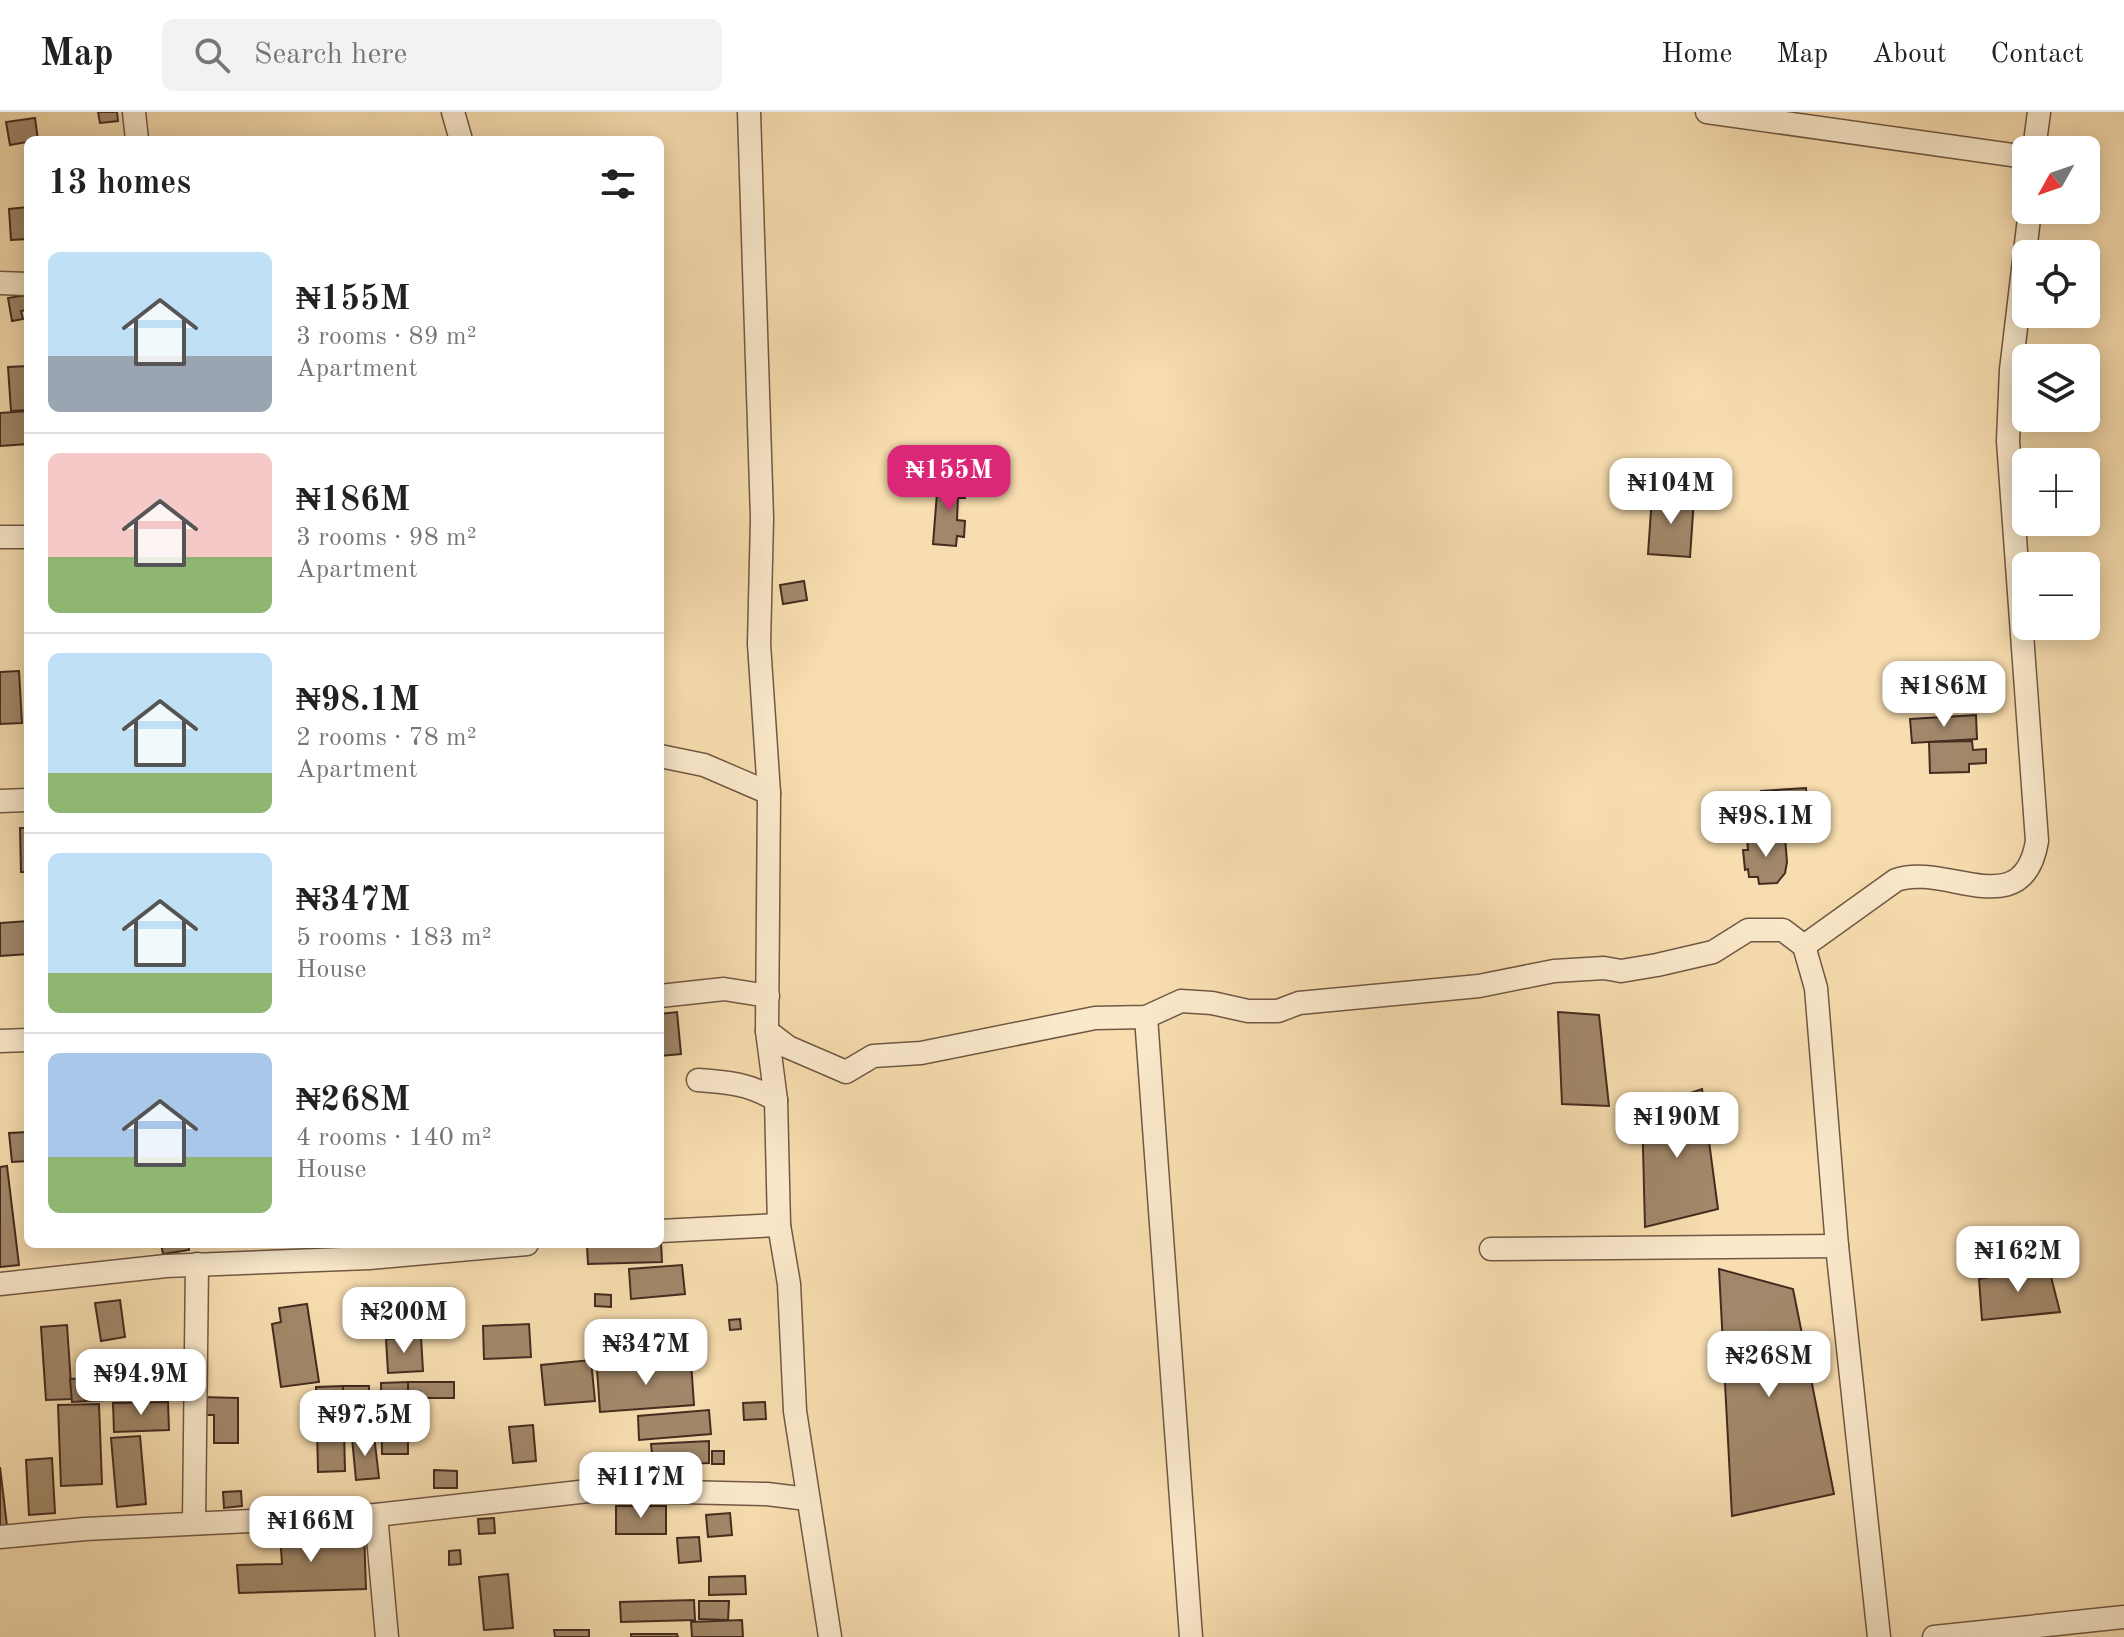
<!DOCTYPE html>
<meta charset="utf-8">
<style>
:root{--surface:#fff;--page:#f2f2f2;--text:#222;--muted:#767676;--line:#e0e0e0;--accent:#db2777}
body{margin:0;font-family:"Old Standard TT",serif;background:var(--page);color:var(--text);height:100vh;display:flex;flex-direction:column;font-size:30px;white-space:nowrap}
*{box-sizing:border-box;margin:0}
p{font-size:26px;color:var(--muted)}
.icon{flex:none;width:44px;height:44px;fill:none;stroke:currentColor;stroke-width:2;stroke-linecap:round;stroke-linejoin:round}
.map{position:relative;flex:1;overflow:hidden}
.side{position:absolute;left:24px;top:24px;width:640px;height:1112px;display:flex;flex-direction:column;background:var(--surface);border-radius:12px;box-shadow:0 4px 20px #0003}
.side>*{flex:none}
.needle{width:52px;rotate:230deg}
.fabs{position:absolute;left:2012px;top:24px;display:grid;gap:16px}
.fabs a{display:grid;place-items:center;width:88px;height:88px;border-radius:12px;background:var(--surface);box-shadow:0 4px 20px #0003;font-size:40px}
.price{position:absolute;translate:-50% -68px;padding:0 18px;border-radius:16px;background:#fff;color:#222;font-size:26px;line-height:52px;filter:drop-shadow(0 2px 4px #0008)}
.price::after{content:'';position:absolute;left:50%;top:48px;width:24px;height:18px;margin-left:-12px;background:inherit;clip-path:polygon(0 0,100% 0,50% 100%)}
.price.current{background:var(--accent);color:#fff}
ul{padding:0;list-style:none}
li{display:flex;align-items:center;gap:24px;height:200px;padding:0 24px}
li+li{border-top:2px solid var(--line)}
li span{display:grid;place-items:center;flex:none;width:224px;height:160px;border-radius:12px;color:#555}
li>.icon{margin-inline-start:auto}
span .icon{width:96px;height:96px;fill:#fffc;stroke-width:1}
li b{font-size:34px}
h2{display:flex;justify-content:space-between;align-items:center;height:96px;padding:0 24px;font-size:34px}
header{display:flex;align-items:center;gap:48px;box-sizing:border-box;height:112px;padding:0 40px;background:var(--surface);border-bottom:2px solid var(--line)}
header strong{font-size:38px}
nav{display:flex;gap:44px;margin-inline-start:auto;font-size:28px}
.search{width:560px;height:72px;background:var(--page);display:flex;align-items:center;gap:20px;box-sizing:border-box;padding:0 28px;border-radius:12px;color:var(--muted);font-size:30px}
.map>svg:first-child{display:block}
.building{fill:#a2886a;stroke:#452c20;stroke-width:2}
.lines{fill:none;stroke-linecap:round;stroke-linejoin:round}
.street-casing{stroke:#725844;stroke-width:25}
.street{stroke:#fae9cb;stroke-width:22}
</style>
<header>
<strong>Map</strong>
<div class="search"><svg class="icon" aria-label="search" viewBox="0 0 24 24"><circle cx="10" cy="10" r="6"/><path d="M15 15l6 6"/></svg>Search here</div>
<nav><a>Home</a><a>Map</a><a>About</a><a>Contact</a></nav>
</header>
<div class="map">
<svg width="2124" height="1525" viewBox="0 0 2124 1525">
<rect width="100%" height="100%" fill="#f7ddaf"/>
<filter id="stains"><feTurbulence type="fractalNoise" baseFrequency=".0025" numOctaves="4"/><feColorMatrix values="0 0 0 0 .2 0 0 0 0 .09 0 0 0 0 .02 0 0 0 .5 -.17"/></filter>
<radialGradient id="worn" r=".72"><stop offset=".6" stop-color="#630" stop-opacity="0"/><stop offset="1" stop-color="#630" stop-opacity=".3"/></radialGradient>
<g class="building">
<path d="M 98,0 L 117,0 L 118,9 L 100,11 Z"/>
<path d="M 35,6 L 38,28 L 10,33 L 6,10 Z"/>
<path d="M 28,95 L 28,127 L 11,128 L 9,97 Z"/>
<path d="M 27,183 L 28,198 L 21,199 L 23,207 L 12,209 L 8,186 Z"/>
<path d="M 28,254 L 28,298 L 11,299 L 8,255 Z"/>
<path d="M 28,299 L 28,332 L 0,334 L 0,301 Z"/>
<path d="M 938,368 L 966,370 L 965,386 L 958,386 L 957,408 L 965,409 L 964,425 L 957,424 L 956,434 L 933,432 Z"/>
<path d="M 1652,384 L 1694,387 L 1690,445 L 1648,442 Z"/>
<path d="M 804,469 L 807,488 L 783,492 L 780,473 Z"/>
<path d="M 19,559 L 22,611 L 0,612 L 0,560 Z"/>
<path d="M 1976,603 L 1977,627 L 1912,631 L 1910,607 Z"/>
<path d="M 1972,629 L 1973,638 L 1986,637 L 1986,651 L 1969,652 L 1969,660 L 1930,661 L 1929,630 Z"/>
<path d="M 1806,676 L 1808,710 L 1763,713 L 1761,679 Z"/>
<path d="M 20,716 L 28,716 L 28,760 L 21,760 Z"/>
<path d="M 1785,725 L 1787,750 L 1785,761 L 1777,771 L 1759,772 L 1758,765 L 1749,765 L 1748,757 L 1745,758 L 1743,738 L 1748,738 L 1747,727 Z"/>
<path d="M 28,809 L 28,842 L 0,844 L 0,811 Z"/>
<path d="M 677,900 L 681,942 L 660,944 L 660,902 Z"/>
<path d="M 1558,900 L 1599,903 L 1609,994 L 1562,992 Z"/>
<path d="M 1702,977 L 1718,1097 L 1645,1115 L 1642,997 Z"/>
<path d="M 28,1020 L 28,1049 L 12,1050 L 9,1021 Z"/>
<path d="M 7,1054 L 19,1153 L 0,1155 L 0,1055 Z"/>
<path d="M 661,1130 L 662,1150 L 588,1152 L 587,1133 Z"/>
<path d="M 161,1132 L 188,1132 L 189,1138 L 163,1142 Z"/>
<path d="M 682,1153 L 685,1182 L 631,1187 L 629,1157 Z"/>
<path d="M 2048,1153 L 2060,1200 L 1982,1208 L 1979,1167 Z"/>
<path d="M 1719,1157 L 1793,1177 L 1834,1382 L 1732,1404 Z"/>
<path d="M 595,1182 L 611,1183 L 611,1195 L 595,1194 Z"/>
<path d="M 120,1188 L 125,1225 L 101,1229 L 95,1191 Z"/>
<path d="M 307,1192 L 319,1270 L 281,1275 L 272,1212 L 281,1210 L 279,1196 Z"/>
<path d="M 740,1207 L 741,1217 L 730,1218 L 729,1208 Z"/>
<path d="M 529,1212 L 531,1245 L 484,1247 L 483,1214 Z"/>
<path d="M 67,1213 L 72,1287 L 46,1288 L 41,1215 Z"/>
<path d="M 421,1225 L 423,1259 L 388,1261 L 386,1227 Z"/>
<path d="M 591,1248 L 595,1289 L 545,1293 L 541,1253 Z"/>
<path d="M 691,1250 L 694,1293 L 600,1300 L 597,1257 Z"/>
<path d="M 105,1265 L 106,1288 L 72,1290 L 70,1267 Z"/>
<rect x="408" y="1270" width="46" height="16"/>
<path d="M 408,1270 L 408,1342 L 382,1342 L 381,1271 Z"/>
<path d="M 343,1274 L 369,1274 L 370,1313 L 344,1314 Z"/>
<path d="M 343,1274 L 345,1359 L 318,1360 L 316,1275 Z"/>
<path d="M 201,1285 L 238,1286 L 238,1331 L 214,1331 L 214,1303 L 201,1303 Z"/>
<path d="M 168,1290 L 169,1318 L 114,1320 L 113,1291 Z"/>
<path d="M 765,1290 L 766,1307 L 744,1308 L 743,1291 Z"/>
<path d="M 99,1292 L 102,1372 L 61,1374 L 58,1293 Z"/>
<path d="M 709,1298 L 711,1322 L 639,1328 L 638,1304 Z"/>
<path d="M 533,1313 L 536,1349 L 513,1351 L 509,1315 Z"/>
<path d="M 374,1323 L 379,1366 L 356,1368 L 352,1326 Z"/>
<path d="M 140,1324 L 146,1392 L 117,1395 L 111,1326 Z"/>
<path d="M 709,1329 L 709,1351 L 653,1353 L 651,1332 Z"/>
<rect x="712" y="1339" width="12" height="13"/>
<path d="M 646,1345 L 647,1359 L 632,1360 L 631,1346 Z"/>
<path d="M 52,1346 L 55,1401 L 29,1403 L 26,1348 Z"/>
<path d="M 0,1355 L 7,1414 L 0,1415 Z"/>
<path d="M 434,1358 L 457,1359 L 457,1376 L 434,1376 Z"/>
<path d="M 241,1379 L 242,1394 L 224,1396 L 223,1380 Z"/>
<rect x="616" y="1394" width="50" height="28"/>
<path d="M 730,1401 L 732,1423 L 708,1425 L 706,1403 Z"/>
<path d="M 494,1406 L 495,1421 L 479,1422 L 478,1407 Z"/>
<path d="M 364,1418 L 366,1477 L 239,1481 L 237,1453 L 282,1452 L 280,1421 Z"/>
<path d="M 699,1425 L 701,1449 L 679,1451 L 677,1426 Z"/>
<path d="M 460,1438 L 461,1452 L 449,1453 L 449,1439 Z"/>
<path d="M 508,1462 L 513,1516 L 484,1518 L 479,1465 Z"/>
<path d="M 745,1464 L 746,1482 L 709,1483 L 709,1465 Z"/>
<path d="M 694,1488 L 695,1508 L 621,1510 L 620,1490 Z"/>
<path d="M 699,1489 L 729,1489 L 728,1508 L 699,1507 Z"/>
<path d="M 742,1508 L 743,1525 L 692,1525 L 691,1510 Z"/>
<path d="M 554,1518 L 589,1518 L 589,1525 L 555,1525 Z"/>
<path d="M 631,1522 L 677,1522 L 678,1525 L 631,1525 Z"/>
</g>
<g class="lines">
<g class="street-casing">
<g id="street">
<path d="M 134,0 L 137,28"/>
<path d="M 453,0 L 461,28"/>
<path d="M 749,0 L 762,406 L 759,532 L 769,681 L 767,919 L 776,988 L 779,1113 L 789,1172 L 795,1299 L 830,1525"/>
<path d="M 1707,0 L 2026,45"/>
<path d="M 2034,38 L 2039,0"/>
<path d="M 0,171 L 28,172"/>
<path d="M 0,425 L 28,425"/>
<path d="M 660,644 L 704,653 L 769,681"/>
<path d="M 0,689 L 28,688"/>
<path d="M 1804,834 L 1896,768 C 1945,750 2023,814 2037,729 L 2008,329 L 2011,258 L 2030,98"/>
<path d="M 660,884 L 724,877 L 768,884"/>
<path d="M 1146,905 L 1191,1525"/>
<path d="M 767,919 L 788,935 L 846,960 L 873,944 L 921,941 L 1095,906 L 1146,905 L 1181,889 L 1212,891 L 1248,899 L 1278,899 L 1299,891 L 1479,874 L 1554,859 L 1604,856 L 1621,859 L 1657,853 L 1713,840 L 1748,818 L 1783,818 L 1804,834 L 1816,876 L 1837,1134 L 1879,1525"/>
<path d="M 0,929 L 28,928"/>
<path d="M 698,968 C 728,970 750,972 776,988"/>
<path d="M 660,1119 L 779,1113"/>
<path d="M 1491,1137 L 1837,1134"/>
<path d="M 0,1172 L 166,1154 L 369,1146 L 527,1132"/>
<path d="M 376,1403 L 387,1525"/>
<path d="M 194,1411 L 197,1152"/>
<path d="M 0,1425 L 85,1417 L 376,1403 L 597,1378 L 767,1382 L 807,1387"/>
<path d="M 1934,1525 L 2124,1505"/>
</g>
</g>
<use href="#street" class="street"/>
</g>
<rect width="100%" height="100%" filter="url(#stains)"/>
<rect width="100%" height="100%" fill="url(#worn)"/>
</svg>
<div class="fabs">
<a><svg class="needle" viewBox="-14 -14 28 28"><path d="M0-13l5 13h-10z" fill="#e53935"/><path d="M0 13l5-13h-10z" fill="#767676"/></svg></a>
<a><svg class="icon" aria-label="locate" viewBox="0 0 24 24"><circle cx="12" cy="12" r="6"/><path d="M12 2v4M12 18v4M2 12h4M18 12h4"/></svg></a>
<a><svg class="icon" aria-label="layers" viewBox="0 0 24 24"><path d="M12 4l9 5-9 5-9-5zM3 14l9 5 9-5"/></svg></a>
<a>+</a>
<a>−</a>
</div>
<b class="price current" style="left:949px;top:401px">₦155M</b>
<b class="price" style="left:1671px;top:414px">₦104M</b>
<b class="price" style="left:1944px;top:617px">₦186M</b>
<b class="price" style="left:1766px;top:747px">₦98.1M</b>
<b class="price" style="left:1677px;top:1048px">₦190M</b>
<b class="price" style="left:2018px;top:1182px">₦162M</b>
<b class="price" style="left:404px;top:1243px">₦200M</b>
<b class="price" style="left:646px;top:1275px">₦347M</b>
<b class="price" style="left:1769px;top:1287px">₦268M</b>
<b class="price" style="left:141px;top:1305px">₦94.9M</b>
<b class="price" style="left:365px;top:1346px">₦97.5M</b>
<b class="price" style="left:641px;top:1408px">₦117M</b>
<b class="price" style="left:311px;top:1452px">₦166M</b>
<section class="side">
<h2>13 homes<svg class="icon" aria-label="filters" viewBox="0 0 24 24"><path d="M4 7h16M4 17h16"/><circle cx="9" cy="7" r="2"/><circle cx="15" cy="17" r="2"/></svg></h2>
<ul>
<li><span style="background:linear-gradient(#bfe0f5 65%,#9aa5b1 0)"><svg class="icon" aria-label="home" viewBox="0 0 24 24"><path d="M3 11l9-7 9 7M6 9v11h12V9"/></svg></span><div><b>₦155M</b><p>3 rooms · 89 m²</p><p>Apartment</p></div></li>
<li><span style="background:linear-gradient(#f6c9c9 65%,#8fb573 0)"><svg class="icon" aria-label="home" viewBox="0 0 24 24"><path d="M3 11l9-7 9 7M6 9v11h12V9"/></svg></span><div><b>₦186M</b><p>3 rooms · 98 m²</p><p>Apartment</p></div></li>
<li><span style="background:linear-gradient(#bfe0f5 75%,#8fb573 0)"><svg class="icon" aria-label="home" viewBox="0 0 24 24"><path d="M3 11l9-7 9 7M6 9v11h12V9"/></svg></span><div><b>₦98.1M</b><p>2 rooms · 78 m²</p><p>Apartment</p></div></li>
<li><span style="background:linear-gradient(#bfe0f5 75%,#8fb573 0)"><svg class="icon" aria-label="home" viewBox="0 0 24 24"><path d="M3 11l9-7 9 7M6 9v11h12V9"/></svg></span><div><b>₦347M</b><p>5 rooms · 183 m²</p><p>House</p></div></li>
<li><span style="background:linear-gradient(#a9c7e8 65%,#8fb573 0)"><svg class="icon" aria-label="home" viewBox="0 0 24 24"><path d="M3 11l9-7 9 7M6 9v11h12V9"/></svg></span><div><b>₦268M</b><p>4 rooms · 140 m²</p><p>House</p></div></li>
</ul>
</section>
</div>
